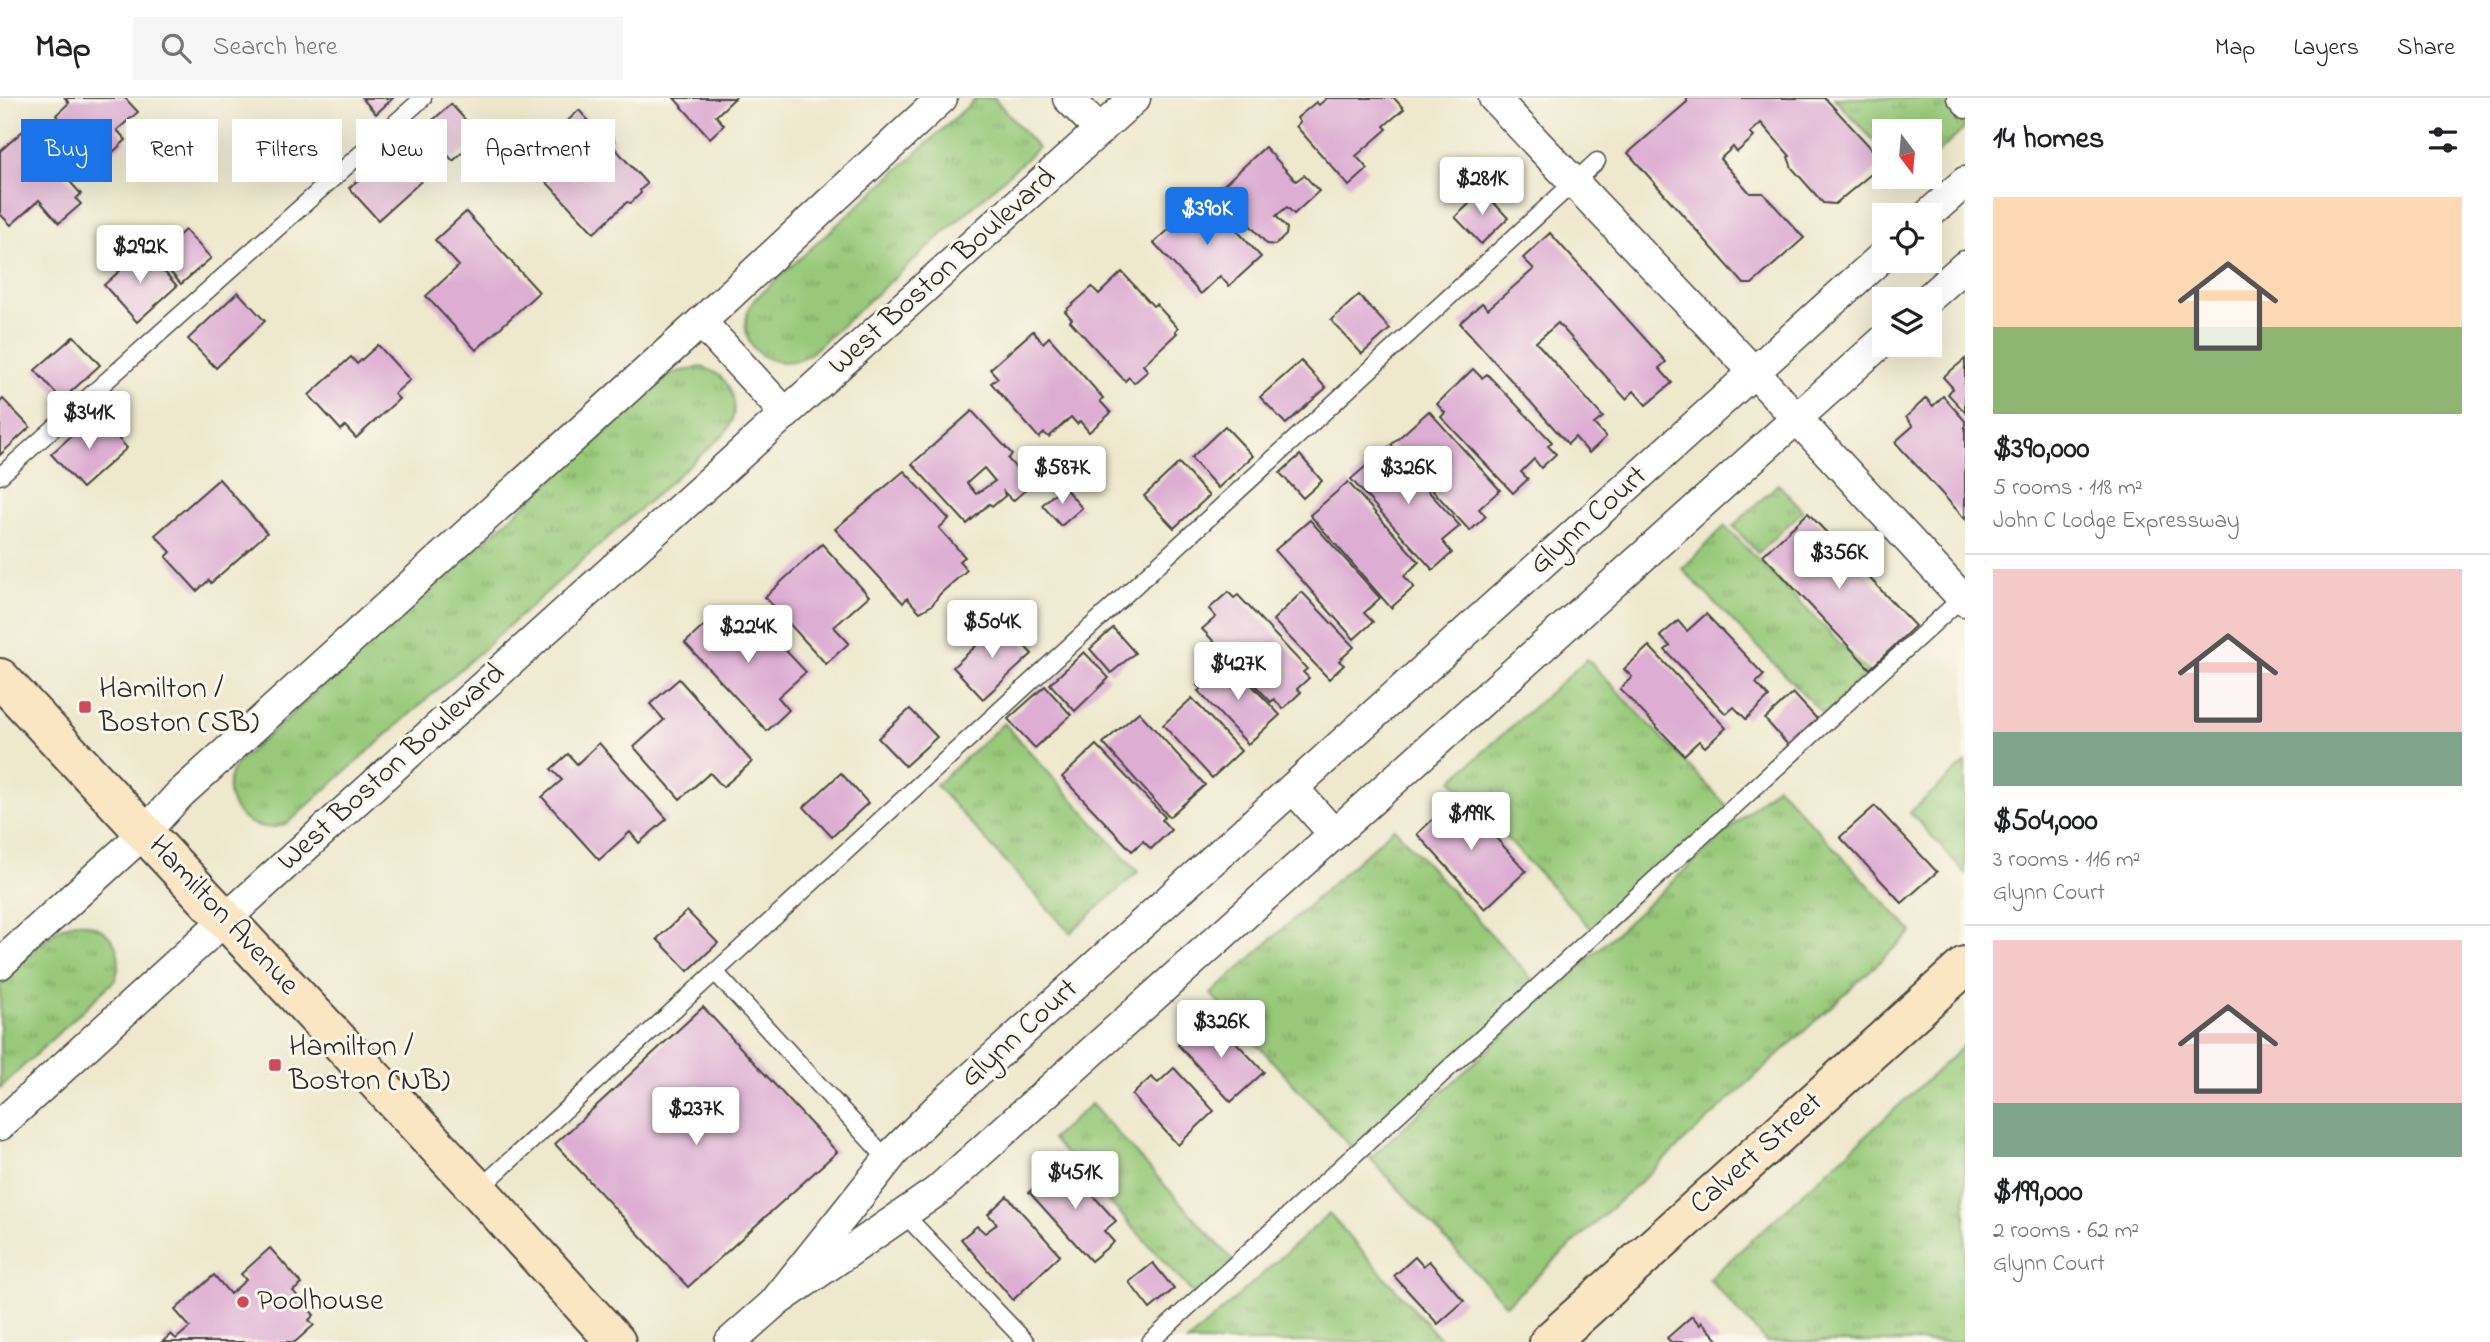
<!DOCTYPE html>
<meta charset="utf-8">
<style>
:root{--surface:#fff;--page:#f6f6f6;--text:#202124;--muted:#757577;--line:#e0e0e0;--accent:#1a73e8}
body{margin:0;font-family:"Indie Flower",sans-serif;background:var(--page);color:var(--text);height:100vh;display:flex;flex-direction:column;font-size:26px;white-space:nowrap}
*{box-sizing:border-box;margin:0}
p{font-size:23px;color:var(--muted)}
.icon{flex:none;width:38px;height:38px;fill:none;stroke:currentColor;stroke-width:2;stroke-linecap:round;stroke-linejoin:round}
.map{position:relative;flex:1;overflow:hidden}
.side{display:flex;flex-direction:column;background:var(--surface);width:525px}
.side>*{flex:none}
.guide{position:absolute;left:21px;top:21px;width:665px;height:63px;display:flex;gap:14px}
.needle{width:46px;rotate:164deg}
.controls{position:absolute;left:1872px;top:21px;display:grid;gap:14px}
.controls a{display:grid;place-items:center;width:70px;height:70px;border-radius:0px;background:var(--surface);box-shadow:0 7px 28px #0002;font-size:35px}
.price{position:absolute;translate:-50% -60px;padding:0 16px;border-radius:7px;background:#fff;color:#222;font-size:23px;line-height:46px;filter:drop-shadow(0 2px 4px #0008)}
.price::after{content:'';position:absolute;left:50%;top:42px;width:21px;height:16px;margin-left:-10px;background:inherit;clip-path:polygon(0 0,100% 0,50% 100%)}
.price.current{background:var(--accent);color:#fff}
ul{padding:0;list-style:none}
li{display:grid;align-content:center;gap:14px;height:371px;padding:0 28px}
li+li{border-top:2px solid var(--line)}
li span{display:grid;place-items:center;height:217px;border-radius:0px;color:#555}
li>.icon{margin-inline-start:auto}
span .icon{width:126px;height:126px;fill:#fffc;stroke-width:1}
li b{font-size:30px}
h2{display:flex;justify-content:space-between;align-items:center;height:84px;padding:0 28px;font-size:30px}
.chip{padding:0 24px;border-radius:0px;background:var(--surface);box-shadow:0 7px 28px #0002;font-size:24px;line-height:63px}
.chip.current{background:var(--accent);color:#fff}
header{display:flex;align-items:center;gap:42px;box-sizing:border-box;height:98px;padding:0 35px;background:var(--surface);border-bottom:2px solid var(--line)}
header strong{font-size:33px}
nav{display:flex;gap:38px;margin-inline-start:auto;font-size:24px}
.search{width:490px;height:63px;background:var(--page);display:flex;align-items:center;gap:18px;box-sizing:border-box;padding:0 24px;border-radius:0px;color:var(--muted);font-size:26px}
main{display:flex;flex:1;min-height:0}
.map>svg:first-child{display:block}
.grass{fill:url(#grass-tufts);stroke:#627a52;stroke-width:2}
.building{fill:#ddadd3;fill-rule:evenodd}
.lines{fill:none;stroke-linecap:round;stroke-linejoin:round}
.lane-casing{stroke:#484743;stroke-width:19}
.street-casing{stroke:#484743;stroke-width:33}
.secondary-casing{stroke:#484743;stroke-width:42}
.lane{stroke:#fff;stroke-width:16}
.street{stroke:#fff;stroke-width:30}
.secondary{stroke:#fbe6c4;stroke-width:38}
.poi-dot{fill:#d1495b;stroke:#fbf7ec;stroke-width:2.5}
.labels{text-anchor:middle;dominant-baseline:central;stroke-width:6;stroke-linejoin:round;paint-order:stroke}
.street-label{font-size:30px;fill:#2b2b2b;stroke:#fbf7ec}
.poi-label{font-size:30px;fill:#2b2b2b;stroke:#fbf7ec;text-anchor:start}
</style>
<header>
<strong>Map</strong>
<div class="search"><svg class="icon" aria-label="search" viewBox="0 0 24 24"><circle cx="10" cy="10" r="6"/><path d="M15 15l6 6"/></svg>Search here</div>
<nav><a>Map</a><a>Layers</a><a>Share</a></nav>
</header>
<main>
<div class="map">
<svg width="1965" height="1244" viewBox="0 0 1965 1244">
<defs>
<pattern id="grass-tufts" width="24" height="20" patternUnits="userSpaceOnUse" patternTransform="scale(1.75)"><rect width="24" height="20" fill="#98c979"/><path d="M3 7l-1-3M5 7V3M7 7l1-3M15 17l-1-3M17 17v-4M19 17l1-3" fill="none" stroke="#7ca363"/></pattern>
</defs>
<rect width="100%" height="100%" fill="#fbf7ec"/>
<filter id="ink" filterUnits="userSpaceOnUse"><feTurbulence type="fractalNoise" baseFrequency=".0143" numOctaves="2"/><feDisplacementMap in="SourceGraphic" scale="14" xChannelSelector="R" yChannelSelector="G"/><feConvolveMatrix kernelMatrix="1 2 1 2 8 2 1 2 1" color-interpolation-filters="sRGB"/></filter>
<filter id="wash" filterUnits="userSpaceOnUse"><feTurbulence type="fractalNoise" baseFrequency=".00686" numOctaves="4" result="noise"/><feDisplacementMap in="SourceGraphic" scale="28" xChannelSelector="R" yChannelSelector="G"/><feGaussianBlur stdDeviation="1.57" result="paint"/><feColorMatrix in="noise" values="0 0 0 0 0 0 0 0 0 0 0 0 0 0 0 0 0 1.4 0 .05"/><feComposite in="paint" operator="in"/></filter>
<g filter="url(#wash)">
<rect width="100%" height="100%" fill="#eee8cd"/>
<g class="grass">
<path d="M 977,0 L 994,0 L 1038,50 L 810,256 C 770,281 727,242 754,202 Z"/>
<path d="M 1834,0 L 1965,0 L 1965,30 L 1930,62 L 1930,33 L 1885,33 L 1885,55 Z"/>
<path d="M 702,269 C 706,271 713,273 717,276 C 737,290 739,320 724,336 L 288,725 C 248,743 213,701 236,666 L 672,275 Z"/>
<path d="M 1778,386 L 1803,413 L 1758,455 L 1733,428 Z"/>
<path d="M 1725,428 L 1868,574 L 1824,617 L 1682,471 Z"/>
<path d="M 1587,561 L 1731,712 L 1598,838 L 1452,682 Z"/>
<path d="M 1004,625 L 1138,774 L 1070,835 L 936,687 Z"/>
<path d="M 1965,665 L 1965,775 L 1910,714 Z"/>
<path d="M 1777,688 L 1912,834 L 1506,1207 L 1370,1060 Z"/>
<path d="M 1394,730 L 1541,891 L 1358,1057 L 1211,896 Z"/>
<path d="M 75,824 C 108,827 127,849 115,882 L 0,990 L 0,884 L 58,831 Z"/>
<path d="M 1965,947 L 1965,1244 L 1766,1244 L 1709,1181 Z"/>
<path d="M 1091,1006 L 1238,1168 L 1200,1203 L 1052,1041 Z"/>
<path d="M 1329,1116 L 1443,1244 L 1187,1244 Z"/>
</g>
<g id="blocks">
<g class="building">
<path d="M 65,0 L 125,0 L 138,14 L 117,32 L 126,42 L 100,66 L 56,17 L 69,5 Z"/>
<path d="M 362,0 L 393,0 L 376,16 Z"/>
<path d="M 674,0 L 735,0 L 716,18 L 724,27 L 710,40 Z"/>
<path d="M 1327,0 L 1394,0 L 1404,11 L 1384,28 L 1387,31 L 1356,58 L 1368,71 L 1349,88 L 1296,28 L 1300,24 L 1297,20 L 1316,4 L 1319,7 Z"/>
<path d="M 1687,0 L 1825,0 L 1883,63 L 1882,67 L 1835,106 L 1823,105 L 1792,70 L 1788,59 L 1790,58 L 1761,25 L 1750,35 L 1754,39 L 1737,54 L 1733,49 L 1720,61 L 1750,95 L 1763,95 L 1804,140 L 1752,186 L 1744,186 L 1628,55 L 1687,4 Z"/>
<path d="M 451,6 L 480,38 L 453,63 L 424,30 Z"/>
<path d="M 579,12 L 593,28 L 602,28 L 614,41 L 614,49 L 647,86 L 640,92 L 641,95 L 631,105 L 627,104 L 594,135 L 537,74 L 540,71 L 537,68 L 544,62 L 536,53 Z"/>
<path d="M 24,32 L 81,96 L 76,101 L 81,106 L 59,125 L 39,102 L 11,127 L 0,116 L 0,53 Z"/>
<path d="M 408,38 L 428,61 L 419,69 L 427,78 L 378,122 L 349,90 Z"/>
<path d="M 1265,49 L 1296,83 L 1304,77 L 1319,93 L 1294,116 L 1287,109 L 1276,118 L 1287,130 L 1286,137 L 1275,147 L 1267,146 L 1218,92 Z"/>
<path d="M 1483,93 L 1508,120 L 1481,146 L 1455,119 Z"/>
<path d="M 1206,98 L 1261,159 L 1229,188 L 1220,178 L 1201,196 L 1154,145 Z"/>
<path d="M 466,114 L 539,194 L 476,252 L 426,198 L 459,168 L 435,142 Z"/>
<path d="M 185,132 L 211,160 L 181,186 L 156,158 Z"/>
<path d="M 1550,135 L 1666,264 L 1659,270 L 1672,285 L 1646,307 L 1634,293 L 1626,301 L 1558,225 L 1536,244 L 1603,319 L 1594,326 L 1606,339 L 1589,355 L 1575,339 L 1568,346 L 1460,225 L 1482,205 L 1488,211 L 1534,171 L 1523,160 Z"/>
<path d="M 144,151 L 177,188 L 137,224 L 104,187 Z"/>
<path d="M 1122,174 L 1153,208 L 1156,206 L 1178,230 L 1175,233 L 1177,235 L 1143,267 L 1148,273 L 1134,285 L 1129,279 L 1125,283 L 1070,223 L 1072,221 L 1065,213 L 1092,189 L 1099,196 Z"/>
<path d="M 238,194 L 265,223 L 216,270 L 188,241 Z"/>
<path d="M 1359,197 L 1390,231 L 1362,256 L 1331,222 Z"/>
<path d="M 1033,233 L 1043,245 L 1049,239 L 1103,300 L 1100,303 L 1111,315 L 1089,334 L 1080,323 L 1077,326 L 1071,319 L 1049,339 L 1044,335 L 1039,340 L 991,285 L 998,280 L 990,271 Z"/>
<path d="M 74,238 L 100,267 L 62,302 L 35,272 Z"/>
<path d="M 378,247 L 410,282 L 394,296 L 399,301 L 356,340 L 345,328 L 341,332 L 309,297 L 351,259 L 357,266 Z"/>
<path d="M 1965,261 L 1965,314 L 1948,296 L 1953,290 L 1943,279 Z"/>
<path d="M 1301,263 L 1326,290 L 1286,326 L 1260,299 Z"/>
<path d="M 1473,271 L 1482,280 L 1487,276 L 1552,344 L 1548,348 L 1556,356 L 1541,370 L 1534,361 L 1521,374 L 1528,381 L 1513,395 L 1441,319 L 1445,315 L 1437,306 Z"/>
<path d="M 1943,298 L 1965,323 L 1965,421 L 1895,344 L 1913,328 L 1906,319 L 1926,300 L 1933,308 Z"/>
<path d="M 3,301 L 30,329 L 0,357 L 0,304 Z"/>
<path d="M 972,313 L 1012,356 L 1008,361 L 1031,387 L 1013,403 L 1004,394 L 1005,398 L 993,408 L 989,406 L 967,426 L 912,366 ZM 984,370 L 995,383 L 976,396 L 967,385 Z"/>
<path d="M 1429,313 L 1500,392 L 1479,411 L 1486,418 L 1470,433 L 1391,347 Z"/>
<path d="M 96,316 L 127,350 L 82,390 L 51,356 Z"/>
<path d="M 1225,328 L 1253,358 L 1218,390 L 1191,360 Z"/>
<path d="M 1388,349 L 1460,428 L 1442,443 L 1452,455 L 1433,472 L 1351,381 Z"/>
<path d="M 1300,357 L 1322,383 L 1303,400 L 1280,375 Z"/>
<path d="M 1179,365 L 1209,398 L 1174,430 L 1144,398 Z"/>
<path d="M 904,373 L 949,421 L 939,430 L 965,459 L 959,463 L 967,472 L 940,496 L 932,507 L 920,514 L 907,500 L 903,505 L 835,431 Z"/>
<path d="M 219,381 L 267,435 L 211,485 L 209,482 L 197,493 L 166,459 L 171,454 L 155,437 Z"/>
<path d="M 1348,384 L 1419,464 L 1404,478 L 1414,489 L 1391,510 L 1310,417 Z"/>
<path d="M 1063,388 L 1082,410 L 1061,428 L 1042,407 Z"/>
<path d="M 1808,415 L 1915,528 L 1870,571 L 1763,457 Z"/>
<path d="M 1310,422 L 1380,500 L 1364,515 L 1373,524 L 1354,541 L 1275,452 Z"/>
<path d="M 822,446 L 869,498 L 834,529 L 849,545 L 826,566 L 765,499 Z"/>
<path d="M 1228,494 L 1234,500 L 1238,497 L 1307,571 L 1303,574 L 1309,580 L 1297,591 L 1301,594 L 1283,611 L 1274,601 L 1271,604 L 1202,531 L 1216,519 L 1209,511 Z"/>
<path d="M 1302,494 L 1354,549 L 1339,563 L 1344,567 L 1329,581 L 1273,522 Z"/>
<path d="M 748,512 L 806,574 L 778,599 L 789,612 L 767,633 L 685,545 L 717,516 L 730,529 Z"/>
<path d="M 1706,516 L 1764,577 L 1756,585 L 1769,599 L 1746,621 L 1734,609 L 1726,616 L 1665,552 L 1670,548 L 1660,538 L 1678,523 L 1687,533 Z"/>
<path d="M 1002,524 L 1032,556 L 983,601 L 953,569 Z"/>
<path d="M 1113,530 L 1135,555 L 1111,575 L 1090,551 Z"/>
<path d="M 1649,548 L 1726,630 L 1705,649 L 1699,643 L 1684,657 L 1620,591 L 1632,579 L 1624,571 Z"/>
<path d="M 1084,554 L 1109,580 L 1075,613 L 1050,586 Z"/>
<path d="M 1230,564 L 1280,617 L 1248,646 L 1198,593 L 1201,591 L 1197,587 L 1217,568 L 1221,573 Z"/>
<path d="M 679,581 L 752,664 L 723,689 L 710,675 L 680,701 L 634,649 L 664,622 L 650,606 Z"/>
<path d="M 1045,588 L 1071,617 L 1035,650 L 1008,621 Z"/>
<path d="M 1793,595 L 1818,622 L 1789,648 L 1765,621 Z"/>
<path d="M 1192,600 L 1241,653 L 1212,680 L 1163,627 Z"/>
<path d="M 910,611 L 937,639 L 905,668 L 878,640 Z"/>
<path d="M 1139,614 L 1205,687 L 1169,719 L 1103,645 Z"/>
<path d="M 599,645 L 667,721 L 639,745 L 630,734 L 599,762 L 542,699 L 562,682 L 551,671 L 568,656 L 577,666 Z"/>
<path d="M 1096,647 L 1165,719 L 1162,722 L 1171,732 L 1151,751 L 1143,743 L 1132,753 L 1062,679 Z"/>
<path d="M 841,675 L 868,705 L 832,739 L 804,709 Z"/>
<path d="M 1458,698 L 1526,773 L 1485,811 L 1417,736 Z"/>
<path d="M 1875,708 L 1937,774 L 1902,805 L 1840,739 Z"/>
<path d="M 687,813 L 718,845 L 688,873 L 657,841 Z"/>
<path d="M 703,909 L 837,1054 L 688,1189 L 555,1046 Z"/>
<path d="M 1215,922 L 1264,974 L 1231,1004 L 1178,947 L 1196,930 L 1200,935 Z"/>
<path d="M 1174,970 L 1214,1013 L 1178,1047 L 1132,997 L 1151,979 L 1158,985 Z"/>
<path d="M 1063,1064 L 1116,1123 L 1104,1133 L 1114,1144 L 1091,1163 L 1029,1094 Z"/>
<path d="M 1007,1098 L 1060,1157 L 1013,1202 L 961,1141 L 977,1128 L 985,1135 L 997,1126 L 988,1116 Z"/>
<path d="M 270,1150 L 302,1186 L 293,1193 L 314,1217 L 309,1222 L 314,1227 L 295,1244 L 162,1244 L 171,1236 L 176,1241 L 190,1229 L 175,1212 L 214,1177 L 230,1196 L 246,1182 L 241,1176 Z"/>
<path d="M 1415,1159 L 1423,1168 L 1429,1163 L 1464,1203 L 1438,1226 L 1394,1178 Z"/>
<path d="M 1153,1165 L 1174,1191 L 1150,1211 L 1129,1184 Z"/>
<path d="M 1692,1218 L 1700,1227 L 1702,1224 L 1720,1244 L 1671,1244 L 1667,1240 Z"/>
</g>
</g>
</g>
<g filter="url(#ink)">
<use href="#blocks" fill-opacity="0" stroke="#484743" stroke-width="2"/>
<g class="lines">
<g class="lane-casing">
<g id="lane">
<path d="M 1955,0 L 1965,12"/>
<path d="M 0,378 L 423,0"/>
<path d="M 715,874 L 1597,63"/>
<path d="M 478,1092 L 715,874 L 888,1062"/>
<path d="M 904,1116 L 1026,1244"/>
<path d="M 1150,1244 L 1965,497"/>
</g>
</g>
<g class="street-casing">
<g id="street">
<path d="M 1068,0 L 1100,32"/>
<path d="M 1494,0 L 1754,274 L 1965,503"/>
<path d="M 1928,117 L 1965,84"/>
<path d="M 1928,201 L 1965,168"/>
<path d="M 701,224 L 786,316"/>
<path d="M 1293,690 L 1334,736"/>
<path d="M 0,866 L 145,734 L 179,697 L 701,224 L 942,0"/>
<path d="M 0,1027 L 264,786 L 1135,0"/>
<path d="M 773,1206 L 895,1053 L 940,1008 L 1885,156"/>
<path d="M 730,1244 L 773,1206 L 937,1093 L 1885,241"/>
</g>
</g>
<g class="secondary-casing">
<g id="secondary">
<path d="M 0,580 L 478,1092 L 616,1244"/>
<path d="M 1549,1244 L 1965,868"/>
</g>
</g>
<use href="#lane" class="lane"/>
<use href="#street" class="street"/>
<use href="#secondary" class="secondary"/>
</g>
</g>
<g class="poi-dot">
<rect x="78" y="602" width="14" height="14" rx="3.5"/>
<rect x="268" y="960" width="14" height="14" rx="3.5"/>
<circle cx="243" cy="1204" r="7"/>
</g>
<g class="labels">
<g class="street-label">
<text transform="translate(943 174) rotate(-42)">West Boston Boulevard</text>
<text transform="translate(1589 423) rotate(-42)">Glynn Court</text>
<text transform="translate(392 670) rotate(-42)">West Boston Boulevard</text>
<text transform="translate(223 818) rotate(47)">Hamilton Avenue</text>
<text transform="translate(1020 936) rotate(-42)">Glynn Court</text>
<text transform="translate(1757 1056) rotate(-42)">Calvert Street</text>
</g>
<g class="poi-label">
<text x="99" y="592">Hamilton /<tspan x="99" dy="34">Boston (SB)</tspan></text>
<text x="289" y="950">Hamilton /<tspan x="289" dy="34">Boston (NB)</tspan></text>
<text x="257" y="1204">Poolhouse</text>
</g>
</g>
</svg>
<div class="controls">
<a><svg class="needle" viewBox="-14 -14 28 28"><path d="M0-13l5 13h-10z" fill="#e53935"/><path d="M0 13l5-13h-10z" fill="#757577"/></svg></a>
<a><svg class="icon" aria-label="locate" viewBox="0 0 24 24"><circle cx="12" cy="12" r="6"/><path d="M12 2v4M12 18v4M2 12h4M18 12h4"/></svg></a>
<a><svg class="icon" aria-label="layers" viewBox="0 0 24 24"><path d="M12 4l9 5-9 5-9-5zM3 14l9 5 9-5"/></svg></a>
</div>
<b class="price" style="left:1482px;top:119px">$281K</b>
<b class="price current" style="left:1207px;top:149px">$390K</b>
<b class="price" style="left:140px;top:187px">$292K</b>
<b class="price" style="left:89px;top:353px">$341K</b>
<b class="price" style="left:1062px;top:408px">$587K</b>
<b class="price" style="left:1408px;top:408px">$326K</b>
<b class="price" style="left:1839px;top:493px">$356K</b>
<b class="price" style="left:992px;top:562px">$504K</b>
<b class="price" style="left:748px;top:567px">$224K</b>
<b class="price" style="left:1238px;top:604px">$427K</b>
<b class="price" style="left:1471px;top:754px">$199K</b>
<b class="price" style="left:1221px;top:962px">$326K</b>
<b class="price" style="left:696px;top:1049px">$237K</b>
<b class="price" style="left:1075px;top:1113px">$451K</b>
<div class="guide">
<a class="chip current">Buy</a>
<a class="chip">Rent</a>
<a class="chip">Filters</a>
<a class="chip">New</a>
<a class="chip">Apartment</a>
</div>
</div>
<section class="side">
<h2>14 homes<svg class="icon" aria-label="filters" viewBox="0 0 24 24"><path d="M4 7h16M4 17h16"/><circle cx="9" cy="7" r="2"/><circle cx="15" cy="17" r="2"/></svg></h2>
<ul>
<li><span style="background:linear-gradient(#ffd9b3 60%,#8fb573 0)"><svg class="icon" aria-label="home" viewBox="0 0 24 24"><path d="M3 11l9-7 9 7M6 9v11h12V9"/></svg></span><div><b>$390,000</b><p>5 rooms · 118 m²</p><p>John C Lodge Expressway</p></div></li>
<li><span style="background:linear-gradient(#f6c9c9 75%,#7fa58c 0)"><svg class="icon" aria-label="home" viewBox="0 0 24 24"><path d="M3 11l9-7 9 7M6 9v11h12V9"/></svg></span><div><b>$504,000</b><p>3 rooms · 116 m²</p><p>Glynn Court</p></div></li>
<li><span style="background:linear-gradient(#f6c9c9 75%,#7fa58c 0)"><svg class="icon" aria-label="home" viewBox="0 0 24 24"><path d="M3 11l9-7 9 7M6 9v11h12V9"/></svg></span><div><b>$199,000</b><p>2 rooms · 62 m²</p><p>Glynn Court</p></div></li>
</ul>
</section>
</main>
